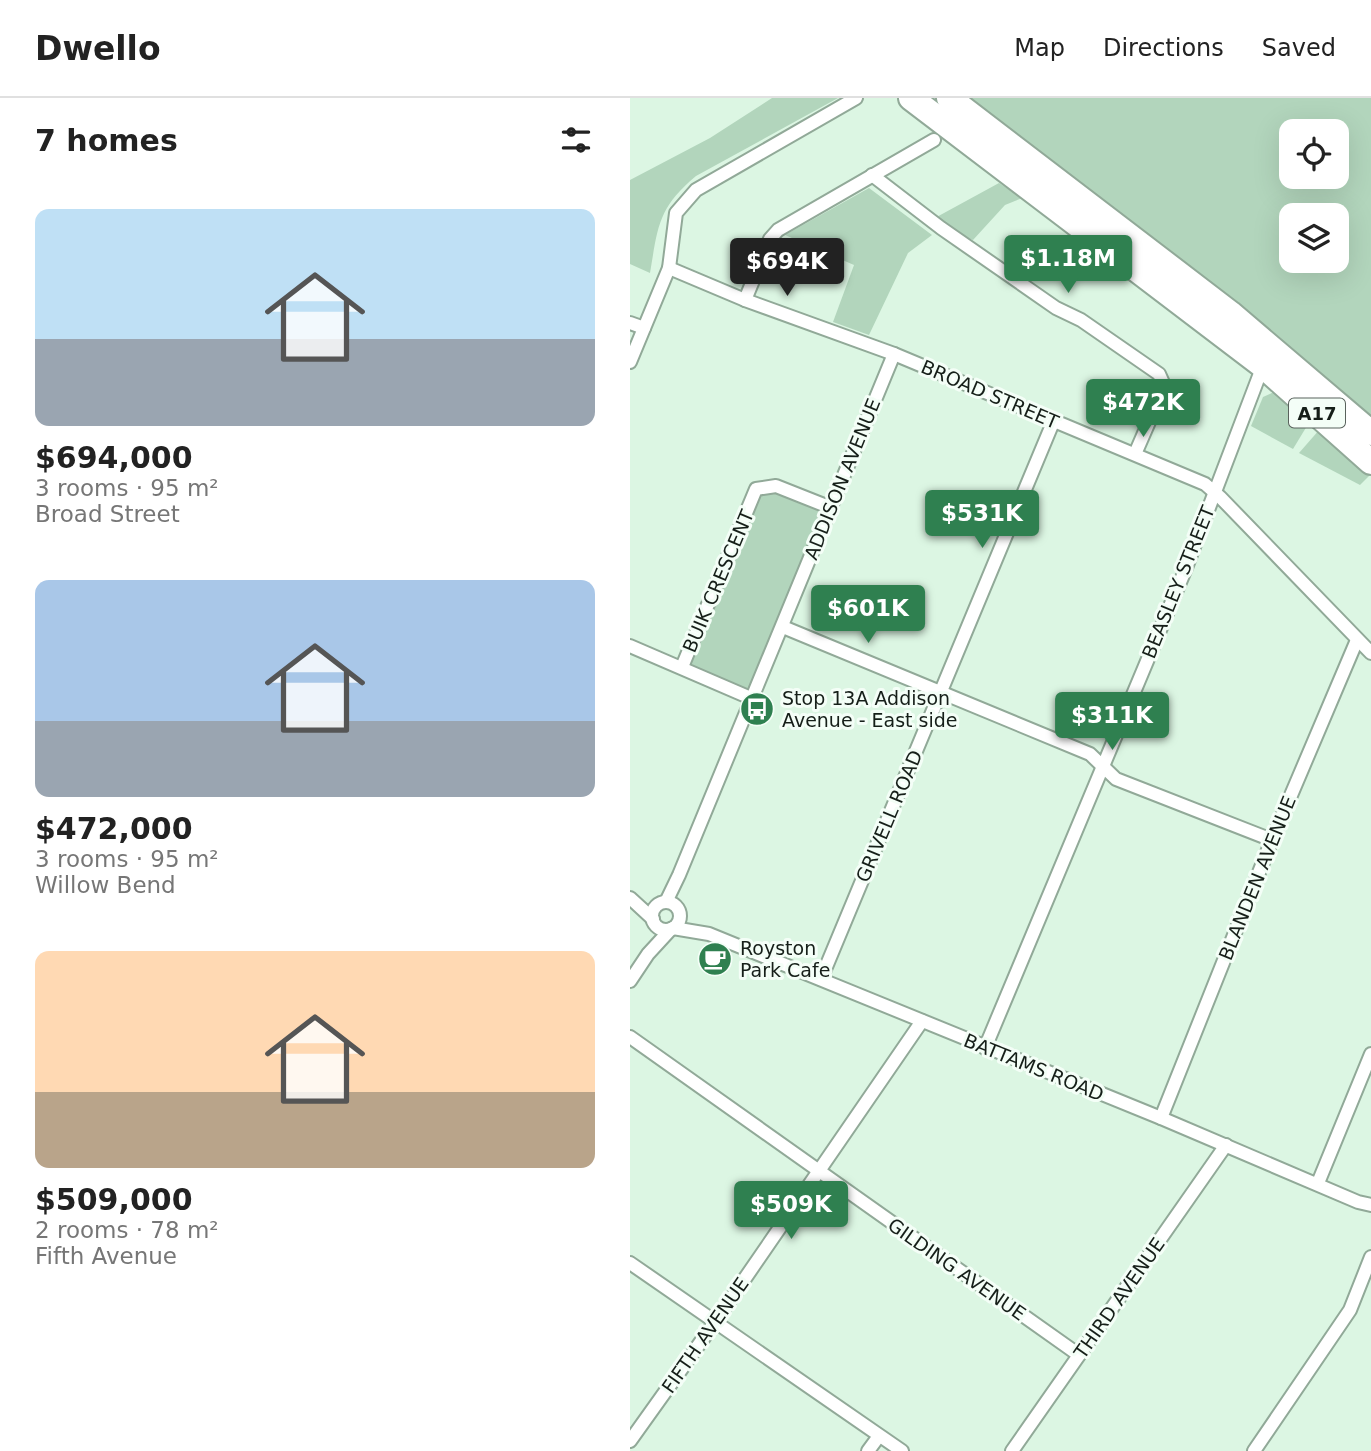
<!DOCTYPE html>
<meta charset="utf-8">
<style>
:root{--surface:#fff;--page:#f6f6f6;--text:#222;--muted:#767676;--line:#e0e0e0;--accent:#2f8050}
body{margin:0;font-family:"DejaVu Sans",sans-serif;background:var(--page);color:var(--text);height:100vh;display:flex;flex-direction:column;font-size:26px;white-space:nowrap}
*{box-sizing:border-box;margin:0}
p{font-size:23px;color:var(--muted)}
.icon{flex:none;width:38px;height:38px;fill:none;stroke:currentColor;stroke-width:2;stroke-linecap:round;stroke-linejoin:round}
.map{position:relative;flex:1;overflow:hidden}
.side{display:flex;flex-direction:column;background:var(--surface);width:630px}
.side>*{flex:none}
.tools{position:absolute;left:649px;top:21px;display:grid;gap:14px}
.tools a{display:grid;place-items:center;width:70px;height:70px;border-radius:14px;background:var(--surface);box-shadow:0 7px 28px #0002;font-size:35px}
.price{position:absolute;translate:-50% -60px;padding:0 16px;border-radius:7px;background:var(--accent);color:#fff;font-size:23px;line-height:46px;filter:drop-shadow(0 2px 4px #0008)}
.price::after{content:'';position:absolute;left:50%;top:42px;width:21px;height:16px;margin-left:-10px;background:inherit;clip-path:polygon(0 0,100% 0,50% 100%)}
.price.on{background:#222;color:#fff}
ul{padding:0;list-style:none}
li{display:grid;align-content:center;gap:14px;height:371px;padding:0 35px}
li span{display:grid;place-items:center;height:217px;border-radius:14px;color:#555}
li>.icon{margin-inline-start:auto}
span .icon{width:126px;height:126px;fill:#fffc;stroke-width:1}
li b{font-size:30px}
h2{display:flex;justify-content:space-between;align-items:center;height:84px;padding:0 35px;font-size:30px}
header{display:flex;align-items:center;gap:42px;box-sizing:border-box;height:98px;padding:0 35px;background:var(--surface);border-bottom:2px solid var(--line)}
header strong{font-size:33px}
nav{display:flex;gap:38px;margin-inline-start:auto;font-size:24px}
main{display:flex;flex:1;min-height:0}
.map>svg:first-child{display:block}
.green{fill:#b2d5bc;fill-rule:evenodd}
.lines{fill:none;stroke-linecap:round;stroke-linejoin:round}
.street-casing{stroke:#91a998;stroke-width:16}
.highway-casing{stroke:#91a998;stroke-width:28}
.street{stroke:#fff;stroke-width:12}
.highway{stroke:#fff;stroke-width:24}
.labels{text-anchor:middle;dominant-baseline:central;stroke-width:6;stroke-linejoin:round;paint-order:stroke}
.shield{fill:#f4fef7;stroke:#59625c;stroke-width:2}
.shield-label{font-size:18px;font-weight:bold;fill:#161f19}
.street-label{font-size:19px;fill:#161f19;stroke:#f4fef7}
.poi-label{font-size:19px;fill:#161f19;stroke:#f4fef7;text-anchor:start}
</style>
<header>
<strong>Dwello</strong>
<nav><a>Map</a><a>Directions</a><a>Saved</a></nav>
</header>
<main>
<section class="side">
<h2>7 homes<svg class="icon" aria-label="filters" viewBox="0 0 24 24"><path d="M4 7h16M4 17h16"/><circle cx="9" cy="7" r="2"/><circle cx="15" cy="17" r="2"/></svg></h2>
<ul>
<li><span style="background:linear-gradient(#bfe0f5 60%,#9aa5b1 0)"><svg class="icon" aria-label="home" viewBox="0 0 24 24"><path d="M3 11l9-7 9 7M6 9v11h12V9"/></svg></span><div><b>$694,000</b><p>3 rooms · 95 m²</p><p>Broad Street</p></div></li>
<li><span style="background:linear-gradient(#a9c7e8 65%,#9aa5b1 0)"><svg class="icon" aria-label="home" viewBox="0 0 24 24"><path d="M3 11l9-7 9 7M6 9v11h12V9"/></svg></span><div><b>$472,000</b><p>3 rooms · 95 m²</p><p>Willow Bend</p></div></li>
<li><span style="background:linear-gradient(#ffd9b3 65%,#b9a48a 0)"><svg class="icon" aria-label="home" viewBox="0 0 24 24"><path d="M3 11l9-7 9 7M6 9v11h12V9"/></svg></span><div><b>$509,000</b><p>2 rooms · 78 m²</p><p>Fifth Avenue</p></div></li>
</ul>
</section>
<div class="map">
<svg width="741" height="1353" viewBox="0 0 741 1353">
<rect width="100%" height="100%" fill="#dcf6e3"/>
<g class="green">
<path d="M 142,0 L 208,0 L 66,78 C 28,110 28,128 20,175 L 0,166 L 0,82 L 80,40 Z"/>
<path d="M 319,0 L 741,0 L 741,335 ZM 662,33 L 707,33 L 707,79 L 662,79 ZM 662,117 L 707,117 L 707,163 L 662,163 Z"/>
<path d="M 369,85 L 392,100 L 375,107 L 343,142 L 320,133 L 303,121 Z"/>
<path d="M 239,90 L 302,137 L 278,155 L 239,237 L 203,224 L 224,167 L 155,137 Z"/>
<path d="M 644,294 L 680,323 L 663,351 L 621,328 L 633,299 Z"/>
<path d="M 690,331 L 741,376 L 730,387 L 669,355 Z"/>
<path d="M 136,389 L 199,409 L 123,601 L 52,569 L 126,391 Z"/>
</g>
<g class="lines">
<g class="street-casing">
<g id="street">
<path d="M 242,77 L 311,130 L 426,210 L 451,222 L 529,276 L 533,285 L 532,294 L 505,356"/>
<path d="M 39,170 L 115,202 L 264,256 L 575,386 L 590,399 L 741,555"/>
<path d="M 115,202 L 140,141 L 148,132 L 304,42"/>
<path d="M 0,225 L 14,230"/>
<path d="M 0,264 L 39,170 L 46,115 L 66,92 L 226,0"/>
<path d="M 153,529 L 460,656 L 486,681 L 642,742"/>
<path d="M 0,548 L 123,601"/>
<path d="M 52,569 L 126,391 L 146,388 L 199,409"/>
<path d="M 0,800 L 23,821"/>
<circle cx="36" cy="818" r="14"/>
<path d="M 36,804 L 49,777 C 122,604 191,429 264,256"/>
<path d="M 43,830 L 79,836 L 531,1020 L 728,1104 L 741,1107"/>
<path d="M 191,881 L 424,322"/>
<path d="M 0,883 L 18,856 L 41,831"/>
<path d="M 0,939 L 449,1257"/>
<path d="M 355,950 L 556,470 L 634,265"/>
<path d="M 531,1020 L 642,742 L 727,542"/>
<path d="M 688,1085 L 741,956"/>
<path d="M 0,1165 L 272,1353"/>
<path d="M 0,1343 L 85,1224 L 292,923"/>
<path d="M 238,1353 L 249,1338"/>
<path d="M 382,1353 L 596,1047"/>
<path d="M 624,1353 L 720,1212 L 741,1159"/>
</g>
</g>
<g class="highway-casing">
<g id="highway">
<path d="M 281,0 L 632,267 L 741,364"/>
<path d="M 319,0 L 600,215 L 741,335"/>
</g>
</g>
<use href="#street" class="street"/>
<use href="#highway" class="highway"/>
</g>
<defs>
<g id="bus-disc" transform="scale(1.75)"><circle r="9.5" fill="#2f8050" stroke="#f4fef7"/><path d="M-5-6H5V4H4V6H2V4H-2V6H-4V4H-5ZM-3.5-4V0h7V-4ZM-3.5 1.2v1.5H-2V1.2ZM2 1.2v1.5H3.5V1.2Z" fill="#fff"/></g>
<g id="cafe-disc" transform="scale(1.75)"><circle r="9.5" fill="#2f8050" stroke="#f4fef7"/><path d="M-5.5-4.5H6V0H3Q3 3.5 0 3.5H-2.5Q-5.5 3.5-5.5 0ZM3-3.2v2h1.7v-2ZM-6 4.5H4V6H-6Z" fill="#fff"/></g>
</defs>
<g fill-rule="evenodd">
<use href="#bus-disc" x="127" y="611"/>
<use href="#cafe-disc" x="85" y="861"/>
</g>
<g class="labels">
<rect class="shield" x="659" y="300.5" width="56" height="29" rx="5"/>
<g class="shield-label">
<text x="687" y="315">A17</text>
</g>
<g class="street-label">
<text transform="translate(360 296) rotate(23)">BROAD STREET</text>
<text transform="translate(212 381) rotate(-68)">ADDISON AVENUE</text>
<text transform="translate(88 483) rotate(-67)">BUIK CRESCENT</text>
<text transform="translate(548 484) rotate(-68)">BEASLEY STREET</text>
<text transform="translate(259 718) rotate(-67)">GRIVELL ROAD</text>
<text transform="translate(627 780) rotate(-68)">BLANDEN AVENUE</text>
<text transform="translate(404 969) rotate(22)">BATTAMS ROAD</text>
<text transform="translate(327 1171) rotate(35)">GILDING AVENUE</text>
<text transform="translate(489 1200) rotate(-55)">THIRD AVENUE</text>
<text transform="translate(75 1237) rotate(-55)">FIFTH AVENUE</text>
</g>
<g class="poi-label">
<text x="152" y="600">Stop 13A Addison<tspan x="152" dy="22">Avenue - East side</tspan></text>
<text x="110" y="850">Royston<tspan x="110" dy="22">Park Cafe</tspan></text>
</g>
</g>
</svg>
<div class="tools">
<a><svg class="icon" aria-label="locate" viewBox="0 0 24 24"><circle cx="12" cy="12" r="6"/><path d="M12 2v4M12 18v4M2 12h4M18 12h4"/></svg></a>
<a><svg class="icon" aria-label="layers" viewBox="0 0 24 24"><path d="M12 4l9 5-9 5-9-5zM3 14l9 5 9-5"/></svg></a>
</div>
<b class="price" style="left:438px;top:197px">$1.18M</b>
<b class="price on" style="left:157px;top:200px">$694K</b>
<b class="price" style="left:513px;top:341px">$472K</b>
<b class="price" style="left:352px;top:452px">$531K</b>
<b class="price" style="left:238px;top:547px">$601K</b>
<b class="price" style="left:482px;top:654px">$311K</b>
<b class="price" style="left:161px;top:1143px">$509K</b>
</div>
</main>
